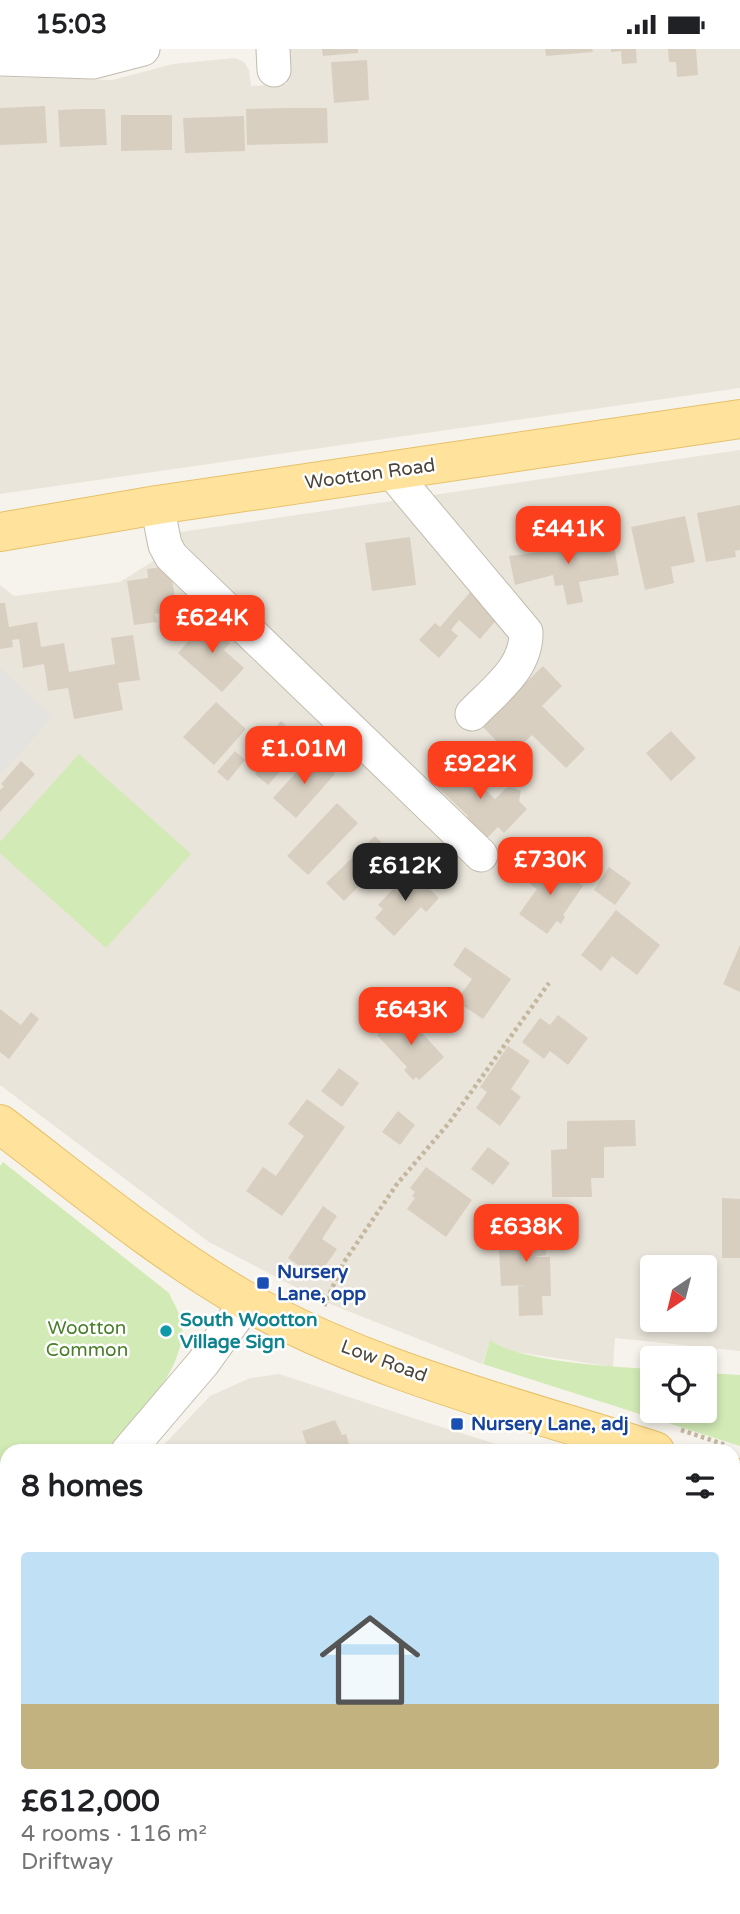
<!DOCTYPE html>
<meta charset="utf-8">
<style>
:root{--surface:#fff;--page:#f6f6f6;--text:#202124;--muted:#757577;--accent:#fc3f1d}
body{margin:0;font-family:"Varela Round",sans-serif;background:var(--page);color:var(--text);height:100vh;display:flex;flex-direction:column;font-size:26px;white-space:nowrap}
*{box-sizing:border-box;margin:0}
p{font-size:23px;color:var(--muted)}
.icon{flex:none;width:38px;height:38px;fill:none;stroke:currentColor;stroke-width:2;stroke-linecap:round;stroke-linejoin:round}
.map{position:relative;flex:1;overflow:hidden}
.side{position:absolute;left:0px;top:1395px;width:740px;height:471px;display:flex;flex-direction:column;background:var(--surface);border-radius:21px 21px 0 0;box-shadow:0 4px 10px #0003}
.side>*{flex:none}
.needle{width:46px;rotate:215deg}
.buttons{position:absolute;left:640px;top:1206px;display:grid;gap:14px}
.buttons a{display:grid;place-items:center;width:77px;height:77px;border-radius:7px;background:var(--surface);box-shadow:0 4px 10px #0003;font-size:35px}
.price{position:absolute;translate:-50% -60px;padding:0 16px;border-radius:14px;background:var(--accent);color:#fff;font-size:23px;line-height:46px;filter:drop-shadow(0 2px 4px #0008)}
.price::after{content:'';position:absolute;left:50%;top:42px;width:21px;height:16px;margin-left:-10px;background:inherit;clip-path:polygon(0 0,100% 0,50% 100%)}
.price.active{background:#222;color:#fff}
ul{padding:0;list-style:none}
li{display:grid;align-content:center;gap:14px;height:371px;padding:0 21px}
li span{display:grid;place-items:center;height:217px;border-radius:7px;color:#555}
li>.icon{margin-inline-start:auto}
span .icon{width:126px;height:126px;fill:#fffc;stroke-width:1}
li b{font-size:30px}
h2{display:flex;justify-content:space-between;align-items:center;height:84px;padding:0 21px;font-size:30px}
.status{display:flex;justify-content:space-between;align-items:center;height:49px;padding:0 35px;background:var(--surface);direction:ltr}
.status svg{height:19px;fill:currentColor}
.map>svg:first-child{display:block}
.residential{fill:#eae5da;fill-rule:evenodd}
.green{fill:#d2eab5}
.parking{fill:#e5e3e0}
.building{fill:#d8cfc1}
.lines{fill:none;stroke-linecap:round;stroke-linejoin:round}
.minor-casing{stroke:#c2bbae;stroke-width:35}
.major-casing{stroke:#e6c16a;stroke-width:40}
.path{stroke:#c4b79f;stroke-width:4.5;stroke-dasharray:3.5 3.5;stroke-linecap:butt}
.minor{stroke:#fff;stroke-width:33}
.major{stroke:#ffe39c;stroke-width:38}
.transit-dot{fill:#1a4fb4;stroke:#fff;stroke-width:2.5}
.culture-dot{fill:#0f9aa8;stroke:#fff;stroke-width:2.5}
.labels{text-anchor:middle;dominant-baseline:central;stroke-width:5;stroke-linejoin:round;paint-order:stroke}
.street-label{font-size:19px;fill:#4b4439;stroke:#fff}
.transit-label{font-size:19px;font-weight:bold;fill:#164399;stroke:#fff;text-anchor:start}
.culture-label{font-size:19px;font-weight:bold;fill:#0d838f;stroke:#fff;text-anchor:start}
.park-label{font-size:19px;fill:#4a7f2a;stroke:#fff}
</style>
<div class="status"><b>15:03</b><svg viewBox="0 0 49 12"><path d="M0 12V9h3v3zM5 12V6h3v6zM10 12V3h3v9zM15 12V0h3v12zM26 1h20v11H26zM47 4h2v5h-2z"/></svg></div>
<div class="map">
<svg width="740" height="1865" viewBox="0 0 740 1865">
<rect width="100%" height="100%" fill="#f6f3ec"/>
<g class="residential">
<path d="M 286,0 L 740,0 L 740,339 L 0,445 L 0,28 L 112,31 L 173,15 L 235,9 L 244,13 L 249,21 L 251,37 L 287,35 Z"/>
<path d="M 740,401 L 740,1302 L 615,1289 L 613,1318 L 511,1302 L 490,1292 L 482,1315 L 320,1251 L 209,1193 L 0,1036 L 0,536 L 14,547 L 120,533 L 158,509 L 174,484 ZM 653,1218 L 705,1218 L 705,1270 L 653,1270 Z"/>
<path d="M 279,1325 L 419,1371 L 519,1402 L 158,1402 L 210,1347 L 250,1329 Z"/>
<path d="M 733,1467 L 740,1469 L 740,1865 L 0,1865 L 0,1595 L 7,1583 L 7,1858 L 733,1858 Z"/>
</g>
<g class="green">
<path d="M 79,705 L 191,805 L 106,899 L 0,804 L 0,793 Z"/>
<path d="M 3,1113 L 169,1244 C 173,1254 181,1265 182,1275 C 187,1317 137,1371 112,1402 L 7,1402 L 7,1532 L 0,1542 L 0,1117 Z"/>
<path d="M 490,1291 C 520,1313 614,1318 653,1320 L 653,1362 L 705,1362 L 705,1324 L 740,1326 L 740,1397 L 483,1315 Z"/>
</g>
<path class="parking" d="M 0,619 L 53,668 L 0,725 Z"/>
<g class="building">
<path d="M 322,0 L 358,0 L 358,4 L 323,7 Z"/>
<path d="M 545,0 L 592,0 L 593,3 L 546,7 Z"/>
<path d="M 611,0 L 636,0 L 637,14 L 622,15 L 621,2 L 611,3 Z"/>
<path d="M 668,0 L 696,0 L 698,26 L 677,28 L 676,13 L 669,13 Z"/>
<path d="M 367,11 L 369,51 L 334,54 L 331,13 Z"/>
<path d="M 45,57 L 47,94 L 0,96 L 0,59 Z"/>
<path d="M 287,59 L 327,59 L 328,94 L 247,96 L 246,60 Z"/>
<path d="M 82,60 L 105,60 L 107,96 L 60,98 L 58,61 Z"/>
<path d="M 121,66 L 172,66 L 172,101 L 121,102 Z"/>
<path d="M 244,67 L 245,102 L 185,104 L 183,69 Z"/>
<path d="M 740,456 L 740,501 L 735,502 L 736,508 L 706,513 L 697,464 Z"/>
<path d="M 685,467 L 695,513 L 671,518 L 674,534 L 645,541 L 631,478 Z"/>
<path d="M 410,488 L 416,536 L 372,542 L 365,494 Z"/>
<path d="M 574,488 L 576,497 L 613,490 L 619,526 L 579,533 L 583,553 L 567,556 L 563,536 L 555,537 L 553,526 L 515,536 L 509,507 L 548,502 L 548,499 L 562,497 L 561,490 Z"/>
<path d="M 170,517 L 177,561 L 155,565 L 157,573 L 134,576 L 127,532 L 148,529 L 147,520 Z"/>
<path d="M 472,541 L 501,566 L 480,590 L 459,571 L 451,581 L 458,587 L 439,609 L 419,591 L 435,574 L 440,578 Z"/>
<path d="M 0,554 L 5,554 L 9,578 L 37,573 L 41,598 L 64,594 L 69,623 L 115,615 L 111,589 L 133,586 L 140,631 L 118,634 L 123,661 L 74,670 L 68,639 L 48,642 L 44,615 L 23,619 L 19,590 L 12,591 L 13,598 L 0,600 Z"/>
<path d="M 213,564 L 223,573 L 216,581 L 230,594 L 224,601 L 244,619 L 222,643 L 178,604 Z"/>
<path d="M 543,617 L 562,637 L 542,657 L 585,700 L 566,719 L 532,686 L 511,707 L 482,677 Z"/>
<path d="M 216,653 L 246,680 L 214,716 L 183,688 Z"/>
<path d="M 281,672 L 305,694 L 268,736 L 255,725 L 261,718 L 250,707 Z"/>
<path d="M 671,682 L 696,709 L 671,732 L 646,704 Z"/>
<path d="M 235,702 L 245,711 L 228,732 L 217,723 Z"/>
<path d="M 313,705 L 335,725 L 296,769 L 273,749 Z"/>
<path d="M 453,710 L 495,750 L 506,739 L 512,738 L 521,742 L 519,752 L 527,760 L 504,784 L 498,778 L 485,791 L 464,771 L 468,767 L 432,733 Z"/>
<path d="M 21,712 L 35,725 L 0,763 L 0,741 L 4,737 L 1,735 Z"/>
<path d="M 337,754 L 358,774 L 308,826 L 287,807 Z"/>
<path d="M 375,787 L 400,812 L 375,837 L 368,828 L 344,852 L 326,834 Z"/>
<path d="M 530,802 L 542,810 L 531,825 L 520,817 Z"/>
<path d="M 547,811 L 583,837 L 563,866 L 565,868 L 561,875 L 557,872 L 547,885 L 519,865 L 537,840 L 530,835 Z"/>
<path d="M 609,818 L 631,834 L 615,856 L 594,841 Z"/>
<path d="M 410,822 L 439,849 L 426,863 L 421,858 L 394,887 L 375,869 L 383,860 L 378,856 Z"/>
<path d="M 616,861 L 660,896 L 637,926 L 612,907 L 601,922 L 581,906 Z"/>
<path d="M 740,896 L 740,943 L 723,935 Z"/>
<path d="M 465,898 L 511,930 L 483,970 L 456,952 L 472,930 L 453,916 Z"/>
<path d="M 0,960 L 21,976 L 31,963 L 39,970 L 9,1010 L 0,1003 Z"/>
<path d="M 403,963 L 444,1008 L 419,1031 L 416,1028 L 413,1031 L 404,1021 L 407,1018 L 377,986 Z"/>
<path d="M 558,966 L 588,989 L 568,1016 L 550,1002 L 544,1010 L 522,993 L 540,969 L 550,976 Z"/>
<path d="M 508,997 L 530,1012 L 511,1040 L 521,1048 L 500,1077 L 476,1059 L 487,1043 L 480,1038 Z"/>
<path d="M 339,1019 L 359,1034 L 342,1058 L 321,1042 Z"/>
<path d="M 307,1050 L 345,1078 L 282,1167 L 246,1142 L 263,1118 L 276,1127 L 304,1087 L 288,1075 Z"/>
<path d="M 398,1062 L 415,1076 L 400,1096 L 382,1083 Z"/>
<path d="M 635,1071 L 636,1097 L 604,1098 L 604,1129 L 591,1129 L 592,1148 L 552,1148 L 551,1101 L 567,1100 L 567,1072 Z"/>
<path d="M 488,1098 L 510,1114 L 493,1136 L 471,1120 Z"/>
<path d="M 426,1118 L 472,1151 L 446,1188 L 407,1160 L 415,1149 L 412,1147 L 415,1143 L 410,1139 Z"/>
<path d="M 722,1149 L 740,1150 L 740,1209 L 722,1209 Z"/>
<path d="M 323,1157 L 337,1167 L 322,1190 L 337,1200 L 317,1229 L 288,1209 Z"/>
<path d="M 512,1169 L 538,1169 L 538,1181 L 545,1181 L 546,1206 L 534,1208 L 550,1208 L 551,1247 L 542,1247 L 543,1266 L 519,1267 L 518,1237 L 527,1236 L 501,1237 L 498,1180 L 513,1180 Z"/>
<path d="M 335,1371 L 342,1386 L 346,1385 L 351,1402 L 308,1400 L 302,1382 Z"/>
<path d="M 0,1659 L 7,1663 L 7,1695 L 0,1690 Z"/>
<path d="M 733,1701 L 740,1704 L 740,1734 L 733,1732 Z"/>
<path d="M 7,1845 L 7,1858 L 47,1858 L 43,1865 L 0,1865 L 0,1853 L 3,1854 Z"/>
<path d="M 561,1858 L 641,1858 L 638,1865 L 558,1865 Z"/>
<path d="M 670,1859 L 696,1861 L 695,1865 L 669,1865 Z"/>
</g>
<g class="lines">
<g class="minor-casing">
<g id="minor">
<path d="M 273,0 L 274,21"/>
<path d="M 0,10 L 93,13 L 143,0"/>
<path d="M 391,422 L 526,583 C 527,619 495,641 472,665"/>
<path d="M 157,456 L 165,496 L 171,507 L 481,806"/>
<path d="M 128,1402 L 203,1314 L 247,1253"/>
<path d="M 0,1553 L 7,1543"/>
<path d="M 733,1837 L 740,1847"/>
</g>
</g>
<g class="major-casing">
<g id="major">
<path d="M 0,483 L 157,456 L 740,370"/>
<path d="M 0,1075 C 80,1136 159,1202 246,1252 C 370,1322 520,1359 655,1402"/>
<path d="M 733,1428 L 740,1430"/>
</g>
</g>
<g class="path">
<path d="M 324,1257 L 344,1213 L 397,1135 L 449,1074 L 549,934"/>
<path d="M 681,1381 L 726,1396"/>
</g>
<use href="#minor" class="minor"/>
<use href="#major" class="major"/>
</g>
<g class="transit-dot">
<rect x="256" y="1227" width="14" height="14" rx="3.5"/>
<rect x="450" y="1368" width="14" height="14" rx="3.5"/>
</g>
<circle class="culture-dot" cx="166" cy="1282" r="7"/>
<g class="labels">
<g class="street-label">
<text transform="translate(370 425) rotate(-8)">Wootton Road</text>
<text transform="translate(384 1312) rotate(20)">Low Road</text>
</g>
<g class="transit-label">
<text x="277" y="1223">Nursery<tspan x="277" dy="22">Lane, opp</tspan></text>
<text x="471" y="1375">Nursery Lane, adj</text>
</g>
<g class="culture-label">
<text x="180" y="1271">South Wootton<tspan x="180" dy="22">Village Sign</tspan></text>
</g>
<g class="park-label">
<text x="87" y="1279">Wootton<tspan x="87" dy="22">Common</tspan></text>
</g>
</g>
</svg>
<div class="buttons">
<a><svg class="needle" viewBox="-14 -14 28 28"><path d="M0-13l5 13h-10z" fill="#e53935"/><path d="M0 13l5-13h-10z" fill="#757577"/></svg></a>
<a><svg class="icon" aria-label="locate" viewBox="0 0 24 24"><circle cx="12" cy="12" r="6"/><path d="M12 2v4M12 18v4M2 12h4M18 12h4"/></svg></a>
</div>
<b class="price" style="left:568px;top:517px">£441K</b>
<b class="price" style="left:212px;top:606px">£624K</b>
<b class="price" style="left:304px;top:737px">£1.01M</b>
<b class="price" style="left:480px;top:752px">£922K</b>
<b class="price" style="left:550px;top:848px">£730K</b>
<b class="price active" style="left:405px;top:854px">£612K</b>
<b class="price" style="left:411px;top:998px">£643K</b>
<b class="price" style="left:526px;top:1215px">£638K</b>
<section class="side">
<h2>8 homes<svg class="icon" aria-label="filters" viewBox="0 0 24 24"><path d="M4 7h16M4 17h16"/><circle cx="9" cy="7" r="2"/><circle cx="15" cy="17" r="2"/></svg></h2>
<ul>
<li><span style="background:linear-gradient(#bfe0f5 70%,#c2b280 0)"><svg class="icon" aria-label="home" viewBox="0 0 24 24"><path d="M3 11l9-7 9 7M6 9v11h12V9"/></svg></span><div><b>£612,000</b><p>4 rooms · 116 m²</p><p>Driftway</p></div></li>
</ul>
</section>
</div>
